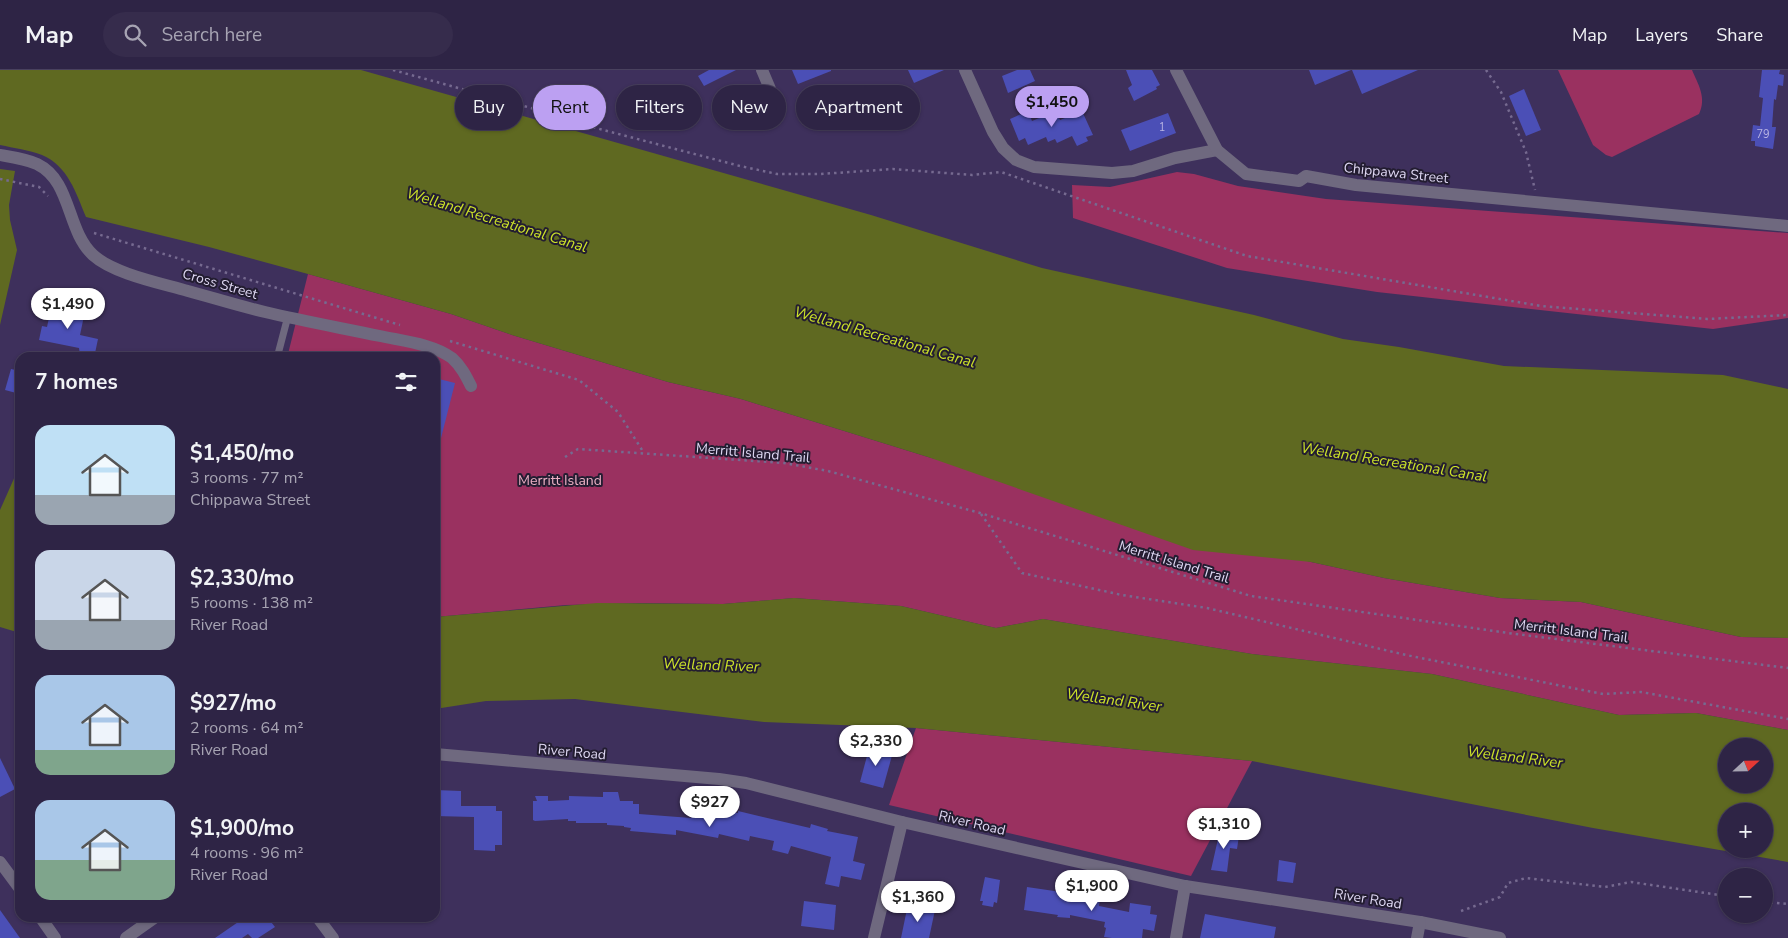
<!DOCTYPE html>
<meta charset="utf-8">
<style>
:root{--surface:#2e2445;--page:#362c4c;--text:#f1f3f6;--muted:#a7a4b3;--line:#49415e;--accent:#bca0f2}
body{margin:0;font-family:"Nunito Sans",sans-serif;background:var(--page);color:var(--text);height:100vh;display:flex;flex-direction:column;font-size:19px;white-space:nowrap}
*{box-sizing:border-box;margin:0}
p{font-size:16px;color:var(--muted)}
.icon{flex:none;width:28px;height:28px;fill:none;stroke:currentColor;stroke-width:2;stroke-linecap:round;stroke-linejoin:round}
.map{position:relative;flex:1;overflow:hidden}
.details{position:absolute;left:15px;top:282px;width:425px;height:570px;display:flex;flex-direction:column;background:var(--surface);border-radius:15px;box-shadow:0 1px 4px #0004,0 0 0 1px var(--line)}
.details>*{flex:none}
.hud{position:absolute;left:455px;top:15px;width:475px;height:45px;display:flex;gap:10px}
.needle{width:32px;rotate:68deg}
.controls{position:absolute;left:1718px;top:668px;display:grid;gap:10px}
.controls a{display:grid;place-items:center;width:55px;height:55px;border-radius:50%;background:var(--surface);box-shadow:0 1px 4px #0004,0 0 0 1px var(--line);font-size:25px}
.price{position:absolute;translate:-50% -42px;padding:0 11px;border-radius:18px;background:#fff;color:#222;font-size:16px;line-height:32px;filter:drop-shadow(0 1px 2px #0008)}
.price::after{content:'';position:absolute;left:50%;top:30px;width:15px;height:11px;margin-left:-8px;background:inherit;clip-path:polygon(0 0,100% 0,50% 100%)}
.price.current{background:var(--accent);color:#111}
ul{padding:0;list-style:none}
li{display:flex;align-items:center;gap:15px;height:125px;padding:0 20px}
li span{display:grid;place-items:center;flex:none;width:140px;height:100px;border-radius:15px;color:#555}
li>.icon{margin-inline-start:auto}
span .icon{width:60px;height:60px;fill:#fffc;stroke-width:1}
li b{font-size:21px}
h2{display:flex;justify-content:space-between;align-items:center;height:60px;padding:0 20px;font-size:21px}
.tag{padding:0 18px;border-radius:22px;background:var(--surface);box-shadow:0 1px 4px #0004,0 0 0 1px var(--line);font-size:18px;line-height:45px}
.tag.current{background:var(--accent);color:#111}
header{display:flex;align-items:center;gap:30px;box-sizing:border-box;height:70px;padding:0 25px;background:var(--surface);border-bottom:1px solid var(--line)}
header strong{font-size:24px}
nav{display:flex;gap:28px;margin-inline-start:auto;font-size:18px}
.search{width:350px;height:45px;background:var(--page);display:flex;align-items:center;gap:12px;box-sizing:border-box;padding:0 18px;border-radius:28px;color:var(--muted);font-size:19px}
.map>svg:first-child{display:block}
.green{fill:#9a3160}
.water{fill:#5f6921;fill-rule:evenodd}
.building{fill:#4b4fb6}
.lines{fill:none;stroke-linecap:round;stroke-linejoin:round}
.path{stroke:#766a90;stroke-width:2.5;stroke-dasharray:2.5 4;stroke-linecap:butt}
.lane{stroke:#6f697f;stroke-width:7}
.street{stroke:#6f697f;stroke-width:12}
.labels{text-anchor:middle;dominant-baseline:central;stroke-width:4;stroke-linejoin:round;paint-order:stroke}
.number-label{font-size:11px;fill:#b9b5e3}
.street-label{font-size:14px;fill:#ded7f2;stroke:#231d31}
.park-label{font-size:14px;fill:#edb0c5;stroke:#231d31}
.water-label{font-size:15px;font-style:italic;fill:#cce229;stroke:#231d31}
</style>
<header>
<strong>Map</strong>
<div class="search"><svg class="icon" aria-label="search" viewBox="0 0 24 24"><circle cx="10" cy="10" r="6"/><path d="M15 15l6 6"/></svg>Search here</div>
<nav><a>Map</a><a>Layers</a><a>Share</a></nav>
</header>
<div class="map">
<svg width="1788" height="868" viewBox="0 0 1788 868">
<rect width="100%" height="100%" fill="#3e305c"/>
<g class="green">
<path d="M 1558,0 L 1692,0 C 1698,14 1707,28 1699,44 L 1612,87 L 1606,85 L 1593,75 Z"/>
<path d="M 1177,102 L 1194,104 L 1238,116 L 1326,129 L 1788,163 L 1788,248 L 1713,259 L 1377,222 L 1227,198 L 1073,148 L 1072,115 L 1110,117 Z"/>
<path d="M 308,204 L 451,244 L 512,265 L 668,312 L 741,329 L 928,387 L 1311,492 L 1384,508 L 1500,528 L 1581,532 L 1741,567 L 1788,568 L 1788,660 L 1696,643 L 1619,645 L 1432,604 L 1252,584 L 1043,549 L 996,558 L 901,536 L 794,528 L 723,534 L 641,533 L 566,535 L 435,547 L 435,288 L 287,288 Z"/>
<path d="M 916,658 L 1252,691 L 1191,806 L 889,735 Z"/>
</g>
<g class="water">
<path d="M 0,0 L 361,0 L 871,145 L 1042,198 L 1254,245 L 1343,269 L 1399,277 L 1504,296 L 1723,305 L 1788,319 L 1788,568 L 1741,567 L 1581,532 L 1500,528 L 1384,508 L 1311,492 L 1193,480 L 928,387 L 741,329 L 668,312 L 512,265 L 451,244 L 308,204 L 209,177 L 86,147 C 76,123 68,96 42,85 C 29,80 14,78 0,75 Z"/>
<path d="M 0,99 L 15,101 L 9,135 L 10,150 L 17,180 L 0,255 Z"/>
<path d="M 20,395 L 20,563 L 0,557 L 0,440 Z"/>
<path d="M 794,528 L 901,536 L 996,558 L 1043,549 L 1252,584 L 1432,604 L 1619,645 L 1696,643 L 1788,660 L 1788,792 L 1593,758 L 1252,691 L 916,658 L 764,652 L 575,629 L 486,631 L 435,639 L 435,547 L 597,533 L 723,534 ZM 1726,676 L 1764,676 L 1764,714 L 1726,714 ZM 1764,741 L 1764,779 L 1726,779 L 1726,741 Z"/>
</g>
<g class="building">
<path d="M 709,0 L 736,0 L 704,16 L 698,6 Z"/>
<path d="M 792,0 L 831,0 L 831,1 L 798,14 Z"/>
<path d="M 908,0 L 944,0 L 914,13 Z"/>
<path d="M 1017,0 L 1030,0 L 1035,11 L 1008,23 L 1002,6 Z"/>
<path d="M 1126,0 L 1152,0 L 1160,15 L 1156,17 L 1157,19 L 1134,31 L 1128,18 L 1132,15 Z"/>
<path d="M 1309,0 L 1351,0 L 1315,15 Z"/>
<path d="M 1352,0 L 1418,0 L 1362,24 Z"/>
<path d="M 1762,0 L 1780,0 L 1779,4 L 1784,5 L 1783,16 L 1778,15 L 1776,30 L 1774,29 L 1772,57 L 1776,57 L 1773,79 L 1755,76 L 1755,71 L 1751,71 L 1753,55 L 1760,56 L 1763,28 L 1759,27 Z"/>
<path d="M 1524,19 L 1541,60 L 1526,66 L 1509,26 Z"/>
<path d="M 1028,41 L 1032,51 L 1056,41 L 1060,50 L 1082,41 L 1093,65 L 1086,67 L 1088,71 L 1077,76 L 1072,66 L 1057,73 L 1055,69 L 1048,72 L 1046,67 L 1028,75 L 1025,68 L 1019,71 L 1010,49 Z"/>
<path d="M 1168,43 L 1176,63 L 1130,81 L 1121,60 Z"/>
<path d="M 52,234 L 85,241 L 80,265 L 98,269 L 94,288 L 80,285 L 79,278 L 39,270 L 42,256 L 47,257 Z"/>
<path d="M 11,299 L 20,301 L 20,324 L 5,320 Z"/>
<path d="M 435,308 L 455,313 L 439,376 L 435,376 Z"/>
<path d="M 870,675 L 893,682 L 883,718 L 860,712 Z"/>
<path d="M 0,688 L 15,719 L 0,727 Z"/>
<path d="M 435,720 L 461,721 L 461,736 L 496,736 L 496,741 L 502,741 L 502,775 L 495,775 L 495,781 L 474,780 L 474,747 L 435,746 Z"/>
<path d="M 603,722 L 618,722 L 620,731 L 633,731 L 633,734 L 639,734 L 639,744 L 691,748 L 696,734 L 738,743 L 738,741 L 810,758 L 811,754 L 828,759 L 827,761 L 858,767 L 853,791 L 865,794 L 861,810 L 841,806 L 839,817 L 825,814 L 831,787 L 791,776 L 788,784 L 772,780 L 774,771 L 750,766 L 749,771 L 719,764 L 718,768 L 676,760 L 676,765 L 630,761 L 631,758 L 624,757 L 624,756 L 607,755 L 607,753 L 576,753 L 576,751 L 568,751 L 568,749 L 535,751 L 533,750 L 533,731 L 537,731 L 535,726 L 548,726 L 548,731 L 569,730 L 569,726 L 603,727 Z"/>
<path d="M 1220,760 L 1234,762 L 1235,765 L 1239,766 L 1237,779 L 1230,778 L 1227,802 L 1211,800 Z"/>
<path d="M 1279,790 L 1296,793 L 1293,813 L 1277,811 Z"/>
<path d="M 985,807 L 1000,810 L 997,833 L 994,832 L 993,837 L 982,835 L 983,831 L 980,831 Z"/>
<path d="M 1027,817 L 1061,822 L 1062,820 L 1073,821 L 1073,824 L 1100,829 L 1099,836 L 1129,842 L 1130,833 L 1151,836 L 1150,844 L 1157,845 L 1154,861 L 1143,859 L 1142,868 L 1112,868 L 1104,867 L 1106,858 L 1104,857 L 1105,852 L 1070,845 L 1070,848 L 1057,847 L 1058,845 L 1024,840 Z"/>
<path d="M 804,831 L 836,835 L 834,860 L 801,856 Z"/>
<path d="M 913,835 L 935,840 L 929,868 L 901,868 L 907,839 L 912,840 Z"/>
<path d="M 0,840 L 20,868 L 0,868 Z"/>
<path d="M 1205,844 L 1276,857 L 1274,868 L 1200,868 Z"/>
<path d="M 244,848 L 268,848 L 275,857 L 258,868 L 252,868 L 248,864 L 242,868 L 215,868 Z"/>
</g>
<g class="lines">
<g class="path">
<path d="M 393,0 L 531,38 L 592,57 L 740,96 L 777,104 L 821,104 L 893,99 L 972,105 L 1001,102 L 1247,186 L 1541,236 L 1707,249 L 1788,245"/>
<path d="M 1486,0 L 1501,22 L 1526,82 L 1535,120"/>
<path d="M 0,109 L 39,117 L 48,126"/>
<path d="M 94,163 L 400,255"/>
<path d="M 450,271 L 579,310 L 618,342 L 644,383"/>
<path d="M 565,387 L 578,379 L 784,393 L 828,401 L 980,443 L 1251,526 L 1508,563 L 1788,598"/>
<path d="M 981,444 L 1022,503 L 1122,525 L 1207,538 L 1406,585 L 1603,624 L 1641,622 L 1788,649"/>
<path d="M 1764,832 L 1788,834"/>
<path d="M 1461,841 L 1500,827 L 1508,813 L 1526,808 L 1605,817 L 1631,812 L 1726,826"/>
</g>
<path class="lane" d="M 277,288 L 288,246"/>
<g class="street">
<path d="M 762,0 L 776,33"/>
<path d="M 965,0 L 993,62 L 1003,78 L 1016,90 L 1034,97 L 1112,103 L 1133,101 L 1175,88 L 1217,80"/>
<path d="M 1176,0 L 1217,80 L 1246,104 L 1299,111 L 1306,106 L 1356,115 L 1788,156"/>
<path d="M 0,85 C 12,87 26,89 37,94 C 72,111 66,160 93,185 C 114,204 161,213 188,221 C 214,228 239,236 265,242 C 303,251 342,258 380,266 C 403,271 433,274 452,288 C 461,296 466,306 471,316"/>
<path d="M 435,684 L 719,709 L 746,713 L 902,752 L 1185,816 L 1420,852 L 1500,868"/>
<path d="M 0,792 L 20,819"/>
<path d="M 41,848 L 55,868"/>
<path d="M 318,848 L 333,868"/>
<path d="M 126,868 L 154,848"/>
<path d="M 874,868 L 902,752"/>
<path d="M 1176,868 L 1185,816"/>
<path d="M 1417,868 L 1420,852"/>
</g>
</g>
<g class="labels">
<g class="number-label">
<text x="1162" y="57">1</text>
<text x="1763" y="64">79</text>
</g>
<g class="street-label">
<text transform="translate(1396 103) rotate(6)">Chippawa Street</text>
<text transform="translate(220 214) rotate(16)">Cross Street</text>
<text transform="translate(753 383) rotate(5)">Merritt Island Trail</text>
<text transform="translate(1174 492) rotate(17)">Merritt Island Trail</text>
<text transform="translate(1571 561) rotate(7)">Merritt Island Trail</text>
<text transform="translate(572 682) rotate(5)">River Road</text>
<text transform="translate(972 753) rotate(13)">River Road</text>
<text transform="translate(1368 829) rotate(9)">River Road</text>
</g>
<g class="park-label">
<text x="560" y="410">Merritt Island</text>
</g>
<g class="water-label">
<text transform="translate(497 150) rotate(17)">Welland Recreational Canal</text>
<text transform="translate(885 267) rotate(16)">Welland Recreational Canal</text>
<text transform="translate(1394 392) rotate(9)">Welland Recreational Canal</text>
<text transform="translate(711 595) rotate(2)">Welland River</text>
<text transform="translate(1114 630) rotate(8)">Welland River</text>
<text transform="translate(1515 687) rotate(7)">Welland River</text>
</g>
</g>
</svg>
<div class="controls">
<a><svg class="needle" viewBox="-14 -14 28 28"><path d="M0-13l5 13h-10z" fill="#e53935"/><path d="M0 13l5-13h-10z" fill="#a7a4b3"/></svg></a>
<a>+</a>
<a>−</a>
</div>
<b class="price current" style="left:1052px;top:58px">$1,450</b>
<b class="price" style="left:68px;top:260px">$1,490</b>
<b class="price" style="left:876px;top:697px">$2,330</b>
<b class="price" style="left:710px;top:758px">$927</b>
<b class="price" style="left:1224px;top:780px">$1,310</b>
<b class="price" style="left:1092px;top:842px">$1,900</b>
<b class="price" style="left:918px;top:853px">$1,360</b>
<div class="hud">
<a class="tag">Buy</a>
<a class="tag current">Rent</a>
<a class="tag">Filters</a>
<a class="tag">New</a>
<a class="tag">Apartment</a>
</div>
<section class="details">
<h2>7 homes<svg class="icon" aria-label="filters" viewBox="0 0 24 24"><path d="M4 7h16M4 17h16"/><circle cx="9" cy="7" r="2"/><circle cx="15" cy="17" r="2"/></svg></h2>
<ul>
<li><span style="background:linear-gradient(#bfe0f5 70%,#9aa5b1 0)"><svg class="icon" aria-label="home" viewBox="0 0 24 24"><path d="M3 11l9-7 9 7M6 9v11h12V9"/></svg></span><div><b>$1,450/mo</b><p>3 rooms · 77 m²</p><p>Chippawa Street</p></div></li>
<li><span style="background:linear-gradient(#c9d6e8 70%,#9aa5b1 0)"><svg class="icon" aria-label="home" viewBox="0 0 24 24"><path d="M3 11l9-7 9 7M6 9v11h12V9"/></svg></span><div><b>$2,330/mo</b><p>5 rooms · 138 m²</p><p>River Road</p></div></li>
<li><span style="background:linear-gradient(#a9c7e8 75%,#7fa58c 0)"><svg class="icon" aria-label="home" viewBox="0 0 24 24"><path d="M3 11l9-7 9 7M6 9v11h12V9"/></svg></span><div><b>$927/mo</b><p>2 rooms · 64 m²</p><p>River Road</p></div></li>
<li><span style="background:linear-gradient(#a9c7e8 60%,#7fa58c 0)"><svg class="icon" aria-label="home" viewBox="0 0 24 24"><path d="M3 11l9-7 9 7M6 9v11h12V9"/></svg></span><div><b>$1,900/mo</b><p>4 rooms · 96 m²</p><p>River Road</p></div></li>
</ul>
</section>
</div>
